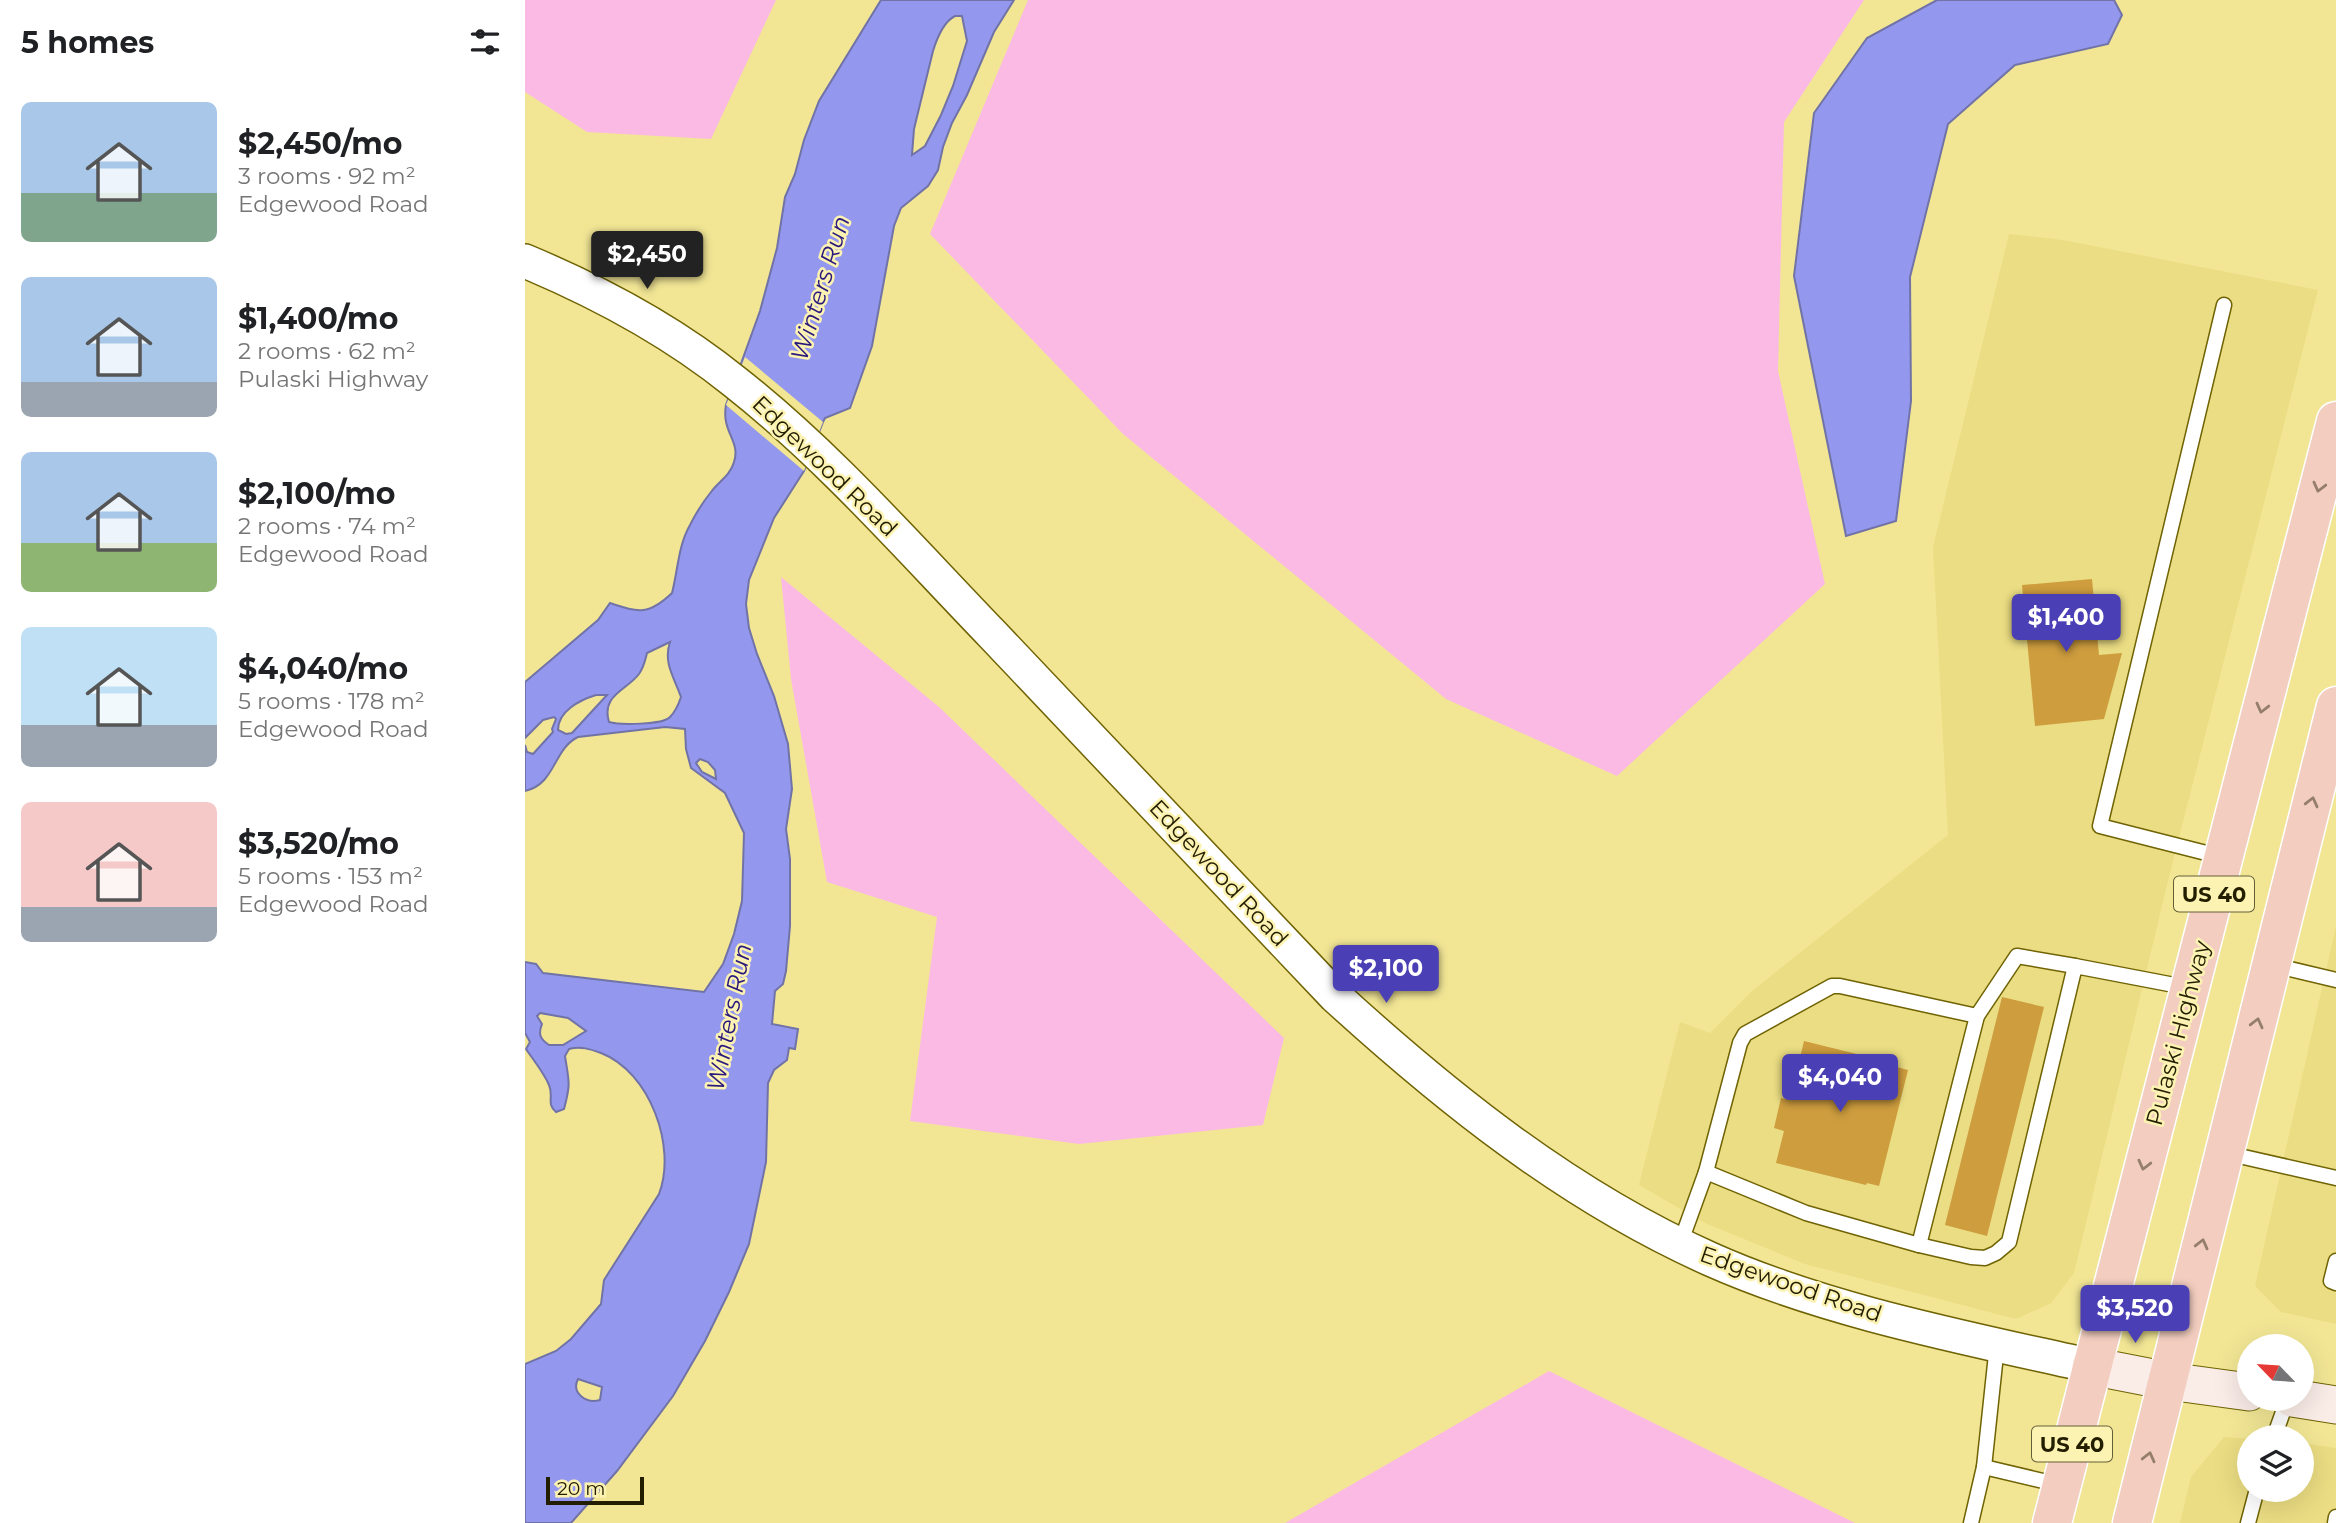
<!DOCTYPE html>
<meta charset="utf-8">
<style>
:root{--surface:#fff;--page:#f6f6f6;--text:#202124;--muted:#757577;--accent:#4a3fb5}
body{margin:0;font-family:Montserrat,sans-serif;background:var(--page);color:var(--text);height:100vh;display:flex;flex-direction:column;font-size:26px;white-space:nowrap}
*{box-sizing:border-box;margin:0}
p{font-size:23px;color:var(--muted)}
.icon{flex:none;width:38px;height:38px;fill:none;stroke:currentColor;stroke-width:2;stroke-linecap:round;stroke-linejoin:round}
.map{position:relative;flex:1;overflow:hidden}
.sheet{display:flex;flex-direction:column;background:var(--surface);width:525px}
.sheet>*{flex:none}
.needle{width:46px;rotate:295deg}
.tools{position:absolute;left:1712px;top:1334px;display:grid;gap:14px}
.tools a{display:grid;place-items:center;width:77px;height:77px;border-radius:50%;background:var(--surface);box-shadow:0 7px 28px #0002;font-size:35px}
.scale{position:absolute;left:21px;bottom:18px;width:98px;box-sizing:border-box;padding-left:7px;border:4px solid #231e00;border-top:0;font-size:19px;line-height:24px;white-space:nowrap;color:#231e00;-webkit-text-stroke:5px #fcf3b3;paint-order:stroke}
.price{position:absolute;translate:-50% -60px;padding:0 16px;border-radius:7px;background:var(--accent);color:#fff;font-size:23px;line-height:46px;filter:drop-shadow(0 2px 4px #0008)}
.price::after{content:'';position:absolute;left:50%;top:42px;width:21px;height:16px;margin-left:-10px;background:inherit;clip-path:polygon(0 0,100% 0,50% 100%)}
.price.active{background:#222;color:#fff}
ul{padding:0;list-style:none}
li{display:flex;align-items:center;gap:21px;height:175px;padding:0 21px}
li span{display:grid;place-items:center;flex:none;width:196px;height:140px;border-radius:10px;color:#555}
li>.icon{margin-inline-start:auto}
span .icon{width:84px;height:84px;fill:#fffc;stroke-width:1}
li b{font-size:30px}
h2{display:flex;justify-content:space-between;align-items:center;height:84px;padding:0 21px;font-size:30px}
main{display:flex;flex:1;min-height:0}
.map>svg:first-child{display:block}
.built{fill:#ebdd83}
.green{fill:#fbbae4}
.water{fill:#9397ed;stroke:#7173a6;stroke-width:2;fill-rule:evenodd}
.pier{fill:#f2e695}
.building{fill:#ce9d3e}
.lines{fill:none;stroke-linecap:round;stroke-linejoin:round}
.service-casing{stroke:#6f6304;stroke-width:17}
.tertiary-casing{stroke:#6f6304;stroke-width:36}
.secondary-casing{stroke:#6f6304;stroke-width:39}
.trunk-casing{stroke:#fff;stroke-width:41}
.service{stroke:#fff;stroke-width:14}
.tertiary{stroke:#fff;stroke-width:33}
.secondary{stroke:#faece7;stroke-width:37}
.trunk{stroke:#f3cec0;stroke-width:38}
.oneway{stroke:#957f6a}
.labels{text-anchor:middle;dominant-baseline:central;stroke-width:5;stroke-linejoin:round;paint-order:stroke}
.shield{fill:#fcf3b3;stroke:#645e36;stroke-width:2}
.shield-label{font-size:21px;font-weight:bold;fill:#231e00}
.street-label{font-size:23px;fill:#231e00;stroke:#fcf3b3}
.water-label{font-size:24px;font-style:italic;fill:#2a197c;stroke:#fcf3b3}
</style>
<main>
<section class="sheet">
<h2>5 homes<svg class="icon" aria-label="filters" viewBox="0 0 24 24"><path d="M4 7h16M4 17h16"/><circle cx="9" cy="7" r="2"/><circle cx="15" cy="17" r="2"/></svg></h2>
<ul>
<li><span style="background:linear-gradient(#a9c7e8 65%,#7fa58c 0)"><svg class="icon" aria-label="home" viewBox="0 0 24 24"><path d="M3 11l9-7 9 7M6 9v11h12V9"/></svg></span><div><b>$2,450/mo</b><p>3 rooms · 92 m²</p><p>Edgewood Road</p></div></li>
<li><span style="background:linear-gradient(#a9c7e8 75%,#9aa5b1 0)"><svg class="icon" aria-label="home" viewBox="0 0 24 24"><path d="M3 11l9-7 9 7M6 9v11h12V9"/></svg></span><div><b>$1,400/mo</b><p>2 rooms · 62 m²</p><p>Pulaski Highway</p></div></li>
<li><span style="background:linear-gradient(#a9c7e8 65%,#8fb573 0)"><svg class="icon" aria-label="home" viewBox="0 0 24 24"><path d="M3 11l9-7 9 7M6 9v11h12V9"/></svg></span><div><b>$2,100/mo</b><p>2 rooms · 74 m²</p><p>Edgewood Road</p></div></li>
<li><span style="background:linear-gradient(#bfe0f5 70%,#9aa5b1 0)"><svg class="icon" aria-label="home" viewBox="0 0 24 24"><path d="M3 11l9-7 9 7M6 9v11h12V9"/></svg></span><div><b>$4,040/mo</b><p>5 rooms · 178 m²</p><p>Edgewood Road</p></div></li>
<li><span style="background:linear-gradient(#f6c9c9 75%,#9aa5b1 0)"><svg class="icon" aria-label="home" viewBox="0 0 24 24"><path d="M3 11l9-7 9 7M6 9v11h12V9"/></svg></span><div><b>$3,520/mo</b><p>5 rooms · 153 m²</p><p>Edgewood Road</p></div></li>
</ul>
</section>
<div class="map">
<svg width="1811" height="1523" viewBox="0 0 1811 1523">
<rect width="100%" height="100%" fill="#f2e695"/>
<g class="built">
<path d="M 1484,234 L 1538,240 L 1793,290 L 1641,889 L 1549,1273 L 1526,1303 L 1491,1319 L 1280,1264 L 1180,1223 L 1114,1185 L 1155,1022 L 1185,1033 L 1227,991 L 1423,835 L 1408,547 Z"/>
<path d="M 1811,926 L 1811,1324 L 1756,1312 L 1730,1286 Z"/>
<path d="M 1699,1437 L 1724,1439 L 1724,1489 L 1776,1489 L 1776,1443 L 1811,1448 L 1811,1523 L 1655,1523 L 1666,1477 Z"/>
</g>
<g class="green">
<path d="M 0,0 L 251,0 L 186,139 L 62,132 L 0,92 Z"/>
<path d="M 503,0 L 1339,0 L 1259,122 L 1253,371 L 1300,584 L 1092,776 L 921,699 L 598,434 L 405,234 Z"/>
<path d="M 256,577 L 414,707 L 759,1038 L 738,1125 L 554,1144 L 385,1121 L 412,917 L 302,882 L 266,679 Z"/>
<path d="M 1024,1371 L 1330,1523 L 760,1523 Z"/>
</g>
<g class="water">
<path d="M 356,0 L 489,0 L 469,32 L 442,95 L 427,123 L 418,147 L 413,170 L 403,186 L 376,208 L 369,226 L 347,346 L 325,408 L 300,418 L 298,422 L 279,471 L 249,518 L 224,580 L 221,604 L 224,628 L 232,654 L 249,696 L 263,744 L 267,789 L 261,829 L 265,859 L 265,926 L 261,971 L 258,984 L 250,991 L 247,1024 L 273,1029 L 270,1049 L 264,1048 L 262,1060 L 249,1070 L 243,1083 L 241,1162 L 224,1244 L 204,1292 L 180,1341 L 148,1396 L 92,1471 L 46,1523 L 0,1523 L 0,1364 L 31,1351 L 46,1339 L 76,1304 L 79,1280 L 134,1194 C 152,1147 125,1072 76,1053 C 65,1049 56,1046 44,1049 L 40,1056 C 44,1082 46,1083 39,1109 L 31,1112 C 21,1104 29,1096 24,1085 C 19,1073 9,1061 1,1049 L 5,1042 L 0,1033 L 0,962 L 11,964 L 18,973 L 179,992 L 198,964 L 209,934 L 217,901 L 219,833 L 200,793 L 166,768 L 161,749 L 160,729 L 140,727 L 53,737 C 28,749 31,784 0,791 L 0,745 L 2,752 L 8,754 L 28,732 L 27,729 L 31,719 L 29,717 L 18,720 L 0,738 L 0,682 L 73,620 L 85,603 C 114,613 124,615 147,593 C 153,570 153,546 165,525 C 171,513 178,502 186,492 C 194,481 205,476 209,462 C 216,441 196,432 201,405 L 235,311 L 252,248 L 260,197 L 270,174 L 279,140 L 294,101 ZM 430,16 L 437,16 L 442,41 L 428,86 L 416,115 L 400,146 L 387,155 L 389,129 L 408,51 C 412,38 418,22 430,16 ZM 145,642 C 138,663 149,677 156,697 C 154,703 150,712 145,717 C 138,725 94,725 84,722 C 76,695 101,691 114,674 C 119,667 120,661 122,653 ZM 71,695 L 82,695 L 47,733 L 41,734 L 33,730 C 33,711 55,700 71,695 ZM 175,759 L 183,762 L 190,770 L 191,779 L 177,772 L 171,763 ZM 15,1013 L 43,1018 L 61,1031 L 38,1045 L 24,1045 C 15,1039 13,1034 17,1024 L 12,1016 ZM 53,1379 L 77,1387 L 75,1400 C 61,1404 46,1393 53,1379 Z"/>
<path d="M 1412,0 L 1589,0 L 1597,15 L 1583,44 L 1490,65 L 1423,124 L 1385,277 L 1386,401 L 1371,521 L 1321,536 L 1269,276 L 1289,113 L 1342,38 Z"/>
</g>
<path class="pier" d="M 220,357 L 298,422 L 279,471 L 201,405 Z"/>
<g class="building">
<path d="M 1567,579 L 1574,655 L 1597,653 L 1579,719 L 1510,726 L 1497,585 Z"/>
<path d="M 1477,997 L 1519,1007 L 1462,1236 L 1420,1225 Z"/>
<path d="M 1279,1041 L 1372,1064 L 1372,1067 L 1383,1070 L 1354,1186 L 1342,1183 L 1341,1185 L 1251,1163 L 1259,1131 L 1249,1128 L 1256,1098 L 1265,1100 Z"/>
</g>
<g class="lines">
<g class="service-casing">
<g id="service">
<path d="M 1697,857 L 1575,826 L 1699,305"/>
<path d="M 1748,965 L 1811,980"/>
<path d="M 1701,1153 L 1811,1178"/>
<path d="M 1181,1172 L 1215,1043 L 1220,1034 L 1307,986 L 1315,986 L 1452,1016"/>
<path d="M 1155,1244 L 1181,1172 L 1281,1213 L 1394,1245 L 1446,1257 L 1460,1258 L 1471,1253 L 1484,1242 L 1550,966 L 1665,988"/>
<path d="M 1394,1245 L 1452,1016 L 1492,956 L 1550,966"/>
<path d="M 1811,1261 L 1806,1281 L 1811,1283"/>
<path d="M 1749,1437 L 1763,1398"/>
<path d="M 1459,1467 L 1472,1345"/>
<path d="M 1446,1523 L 1459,1467 L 1535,1485"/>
<path d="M 1723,1523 L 1732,1489"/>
<path d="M 1810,1523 L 1811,1517"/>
</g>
</g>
<g class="tertiary-casing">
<path id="tertiary" d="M 0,261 C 74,292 147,331 210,382 C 304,456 384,548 467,634 C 582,754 696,875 810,996 C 923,1099 1044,1196 1185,1259 C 1301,1311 1442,1338 1566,1366"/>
</g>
<g class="secondary-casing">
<g id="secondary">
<path d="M 1566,1366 L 1643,1381 L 1724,1392"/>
<path d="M 1767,1398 L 1811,1405"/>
</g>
</g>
<g class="trunk-casing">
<g id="trunk">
<path d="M 1527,1523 L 1811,421"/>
<path d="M 1607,1523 L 1811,706"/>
</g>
</g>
<use href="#service" class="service"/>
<use href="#tertiary" class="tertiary"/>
<use href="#secondary" class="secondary"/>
<use href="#trunk" class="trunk"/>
</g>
<defs><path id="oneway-chevron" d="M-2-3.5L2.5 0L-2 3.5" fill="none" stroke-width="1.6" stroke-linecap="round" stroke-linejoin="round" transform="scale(1.75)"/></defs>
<g class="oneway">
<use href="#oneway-chevron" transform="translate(1794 487) rotate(104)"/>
<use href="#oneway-chevron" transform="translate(1737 708) rotate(104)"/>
<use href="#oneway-chevron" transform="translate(1787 802) rotate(-76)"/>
<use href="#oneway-chevron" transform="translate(1732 1023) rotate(-76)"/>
<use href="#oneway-chevron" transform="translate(1619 1165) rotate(104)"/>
<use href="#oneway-chevron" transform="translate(1677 1244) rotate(-76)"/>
<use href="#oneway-chevron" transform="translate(1624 1457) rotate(-76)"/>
</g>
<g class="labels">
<g class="shield">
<rect x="1649" y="876.5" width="80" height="35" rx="5"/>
<rect x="1507" y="1426.5" width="80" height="35" rx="5"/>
</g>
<g class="shield-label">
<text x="1689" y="894">US 40</text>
<text x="1547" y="1444">US 40</text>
</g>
<g class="street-label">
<text transform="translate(300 466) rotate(44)">Edgewood Road</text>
<text transform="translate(694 873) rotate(47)">Edgewood Road</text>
<text transform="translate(1653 1033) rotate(-75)">Pulaski Highway</text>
<text transform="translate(1266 1284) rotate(19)">Edgewood Road</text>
</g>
<g class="water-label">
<text transform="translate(295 288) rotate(-73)">Winters Run</text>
<text transform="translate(204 1017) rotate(-79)">Winters Run</text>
</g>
</g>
</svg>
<div class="tools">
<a><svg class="needle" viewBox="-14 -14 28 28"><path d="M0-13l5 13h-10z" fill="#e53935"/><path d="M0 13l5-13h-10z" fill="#757577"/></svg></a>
<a><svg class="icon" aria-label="layers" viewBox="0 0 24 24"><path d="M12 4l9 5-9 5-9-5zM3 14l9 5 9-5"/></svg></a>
</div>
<div class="scale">20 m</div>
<b class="price active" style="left:122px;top:291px">$2,450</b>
<b class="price" style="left:1541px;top:654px">$1,400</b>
<b class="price" style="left:861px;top:1005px">$2,100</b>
<b class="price" style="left:1315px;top:1114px">$4,040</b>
<b class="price" style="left:1610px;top:1345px">$3,520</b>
</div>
</main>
